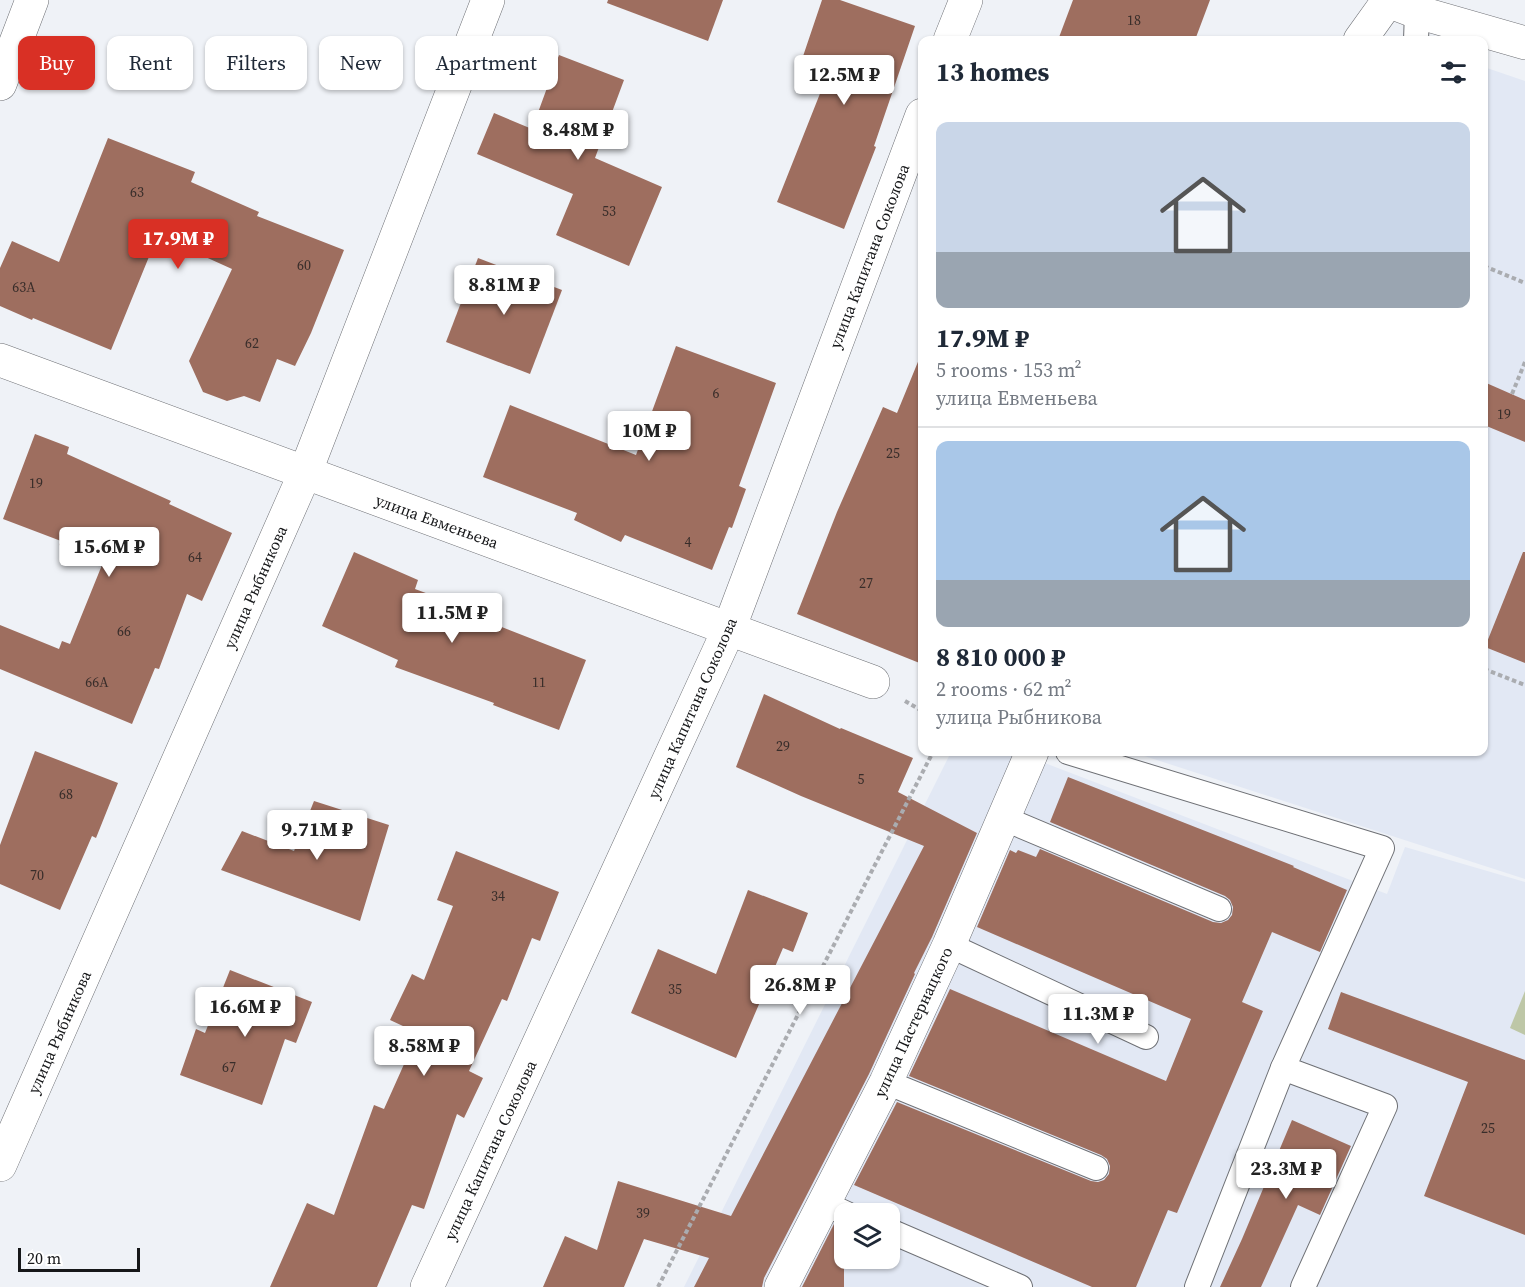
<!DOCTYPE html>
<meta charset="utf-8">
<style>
:root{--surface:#fff;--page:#f6f6f7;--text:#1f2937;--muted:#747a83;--line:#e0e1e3;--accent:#d93025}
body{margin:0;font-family:"Source Serif 4",serif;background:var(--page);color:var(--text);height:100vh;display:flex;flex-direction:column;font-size:22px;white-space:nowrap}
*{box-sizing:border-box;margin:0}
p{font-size:20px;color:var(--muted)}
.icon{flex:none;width:33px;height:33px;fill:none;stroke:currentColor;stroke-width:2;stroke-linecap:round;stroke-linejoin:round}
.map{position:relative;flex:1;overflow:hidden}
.panel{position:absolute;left:918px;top:36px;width:570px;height:720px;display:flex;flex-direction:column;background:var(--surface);border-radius:12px;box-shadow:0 2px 4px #0004}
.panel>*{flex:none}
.banner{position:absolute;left:18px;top:36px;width:570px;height:54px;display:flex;gap:12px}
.controls{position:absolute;left:834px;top:1203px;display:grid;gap:12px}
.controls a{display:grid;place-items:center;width:66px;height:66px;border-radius:12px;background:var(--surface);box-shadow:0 2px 4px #0004;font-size:30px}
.scale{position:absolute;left:18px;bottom:15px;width:122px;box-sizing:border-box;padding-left:6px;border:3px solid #161719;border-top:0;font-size:16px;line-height:21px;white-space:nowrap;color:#161719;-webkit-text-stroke:4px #fff;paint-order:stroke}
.price{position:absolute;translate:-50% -51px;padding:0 14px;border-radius:6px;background:#fff;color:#222;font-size:20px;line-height:39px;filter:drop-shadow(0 2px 3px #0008)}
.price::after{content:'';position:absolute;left:50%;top:36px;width:18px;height:14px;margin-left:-9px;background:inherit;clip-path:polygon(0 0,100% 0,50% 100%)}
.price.active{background:var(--accent);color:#fff}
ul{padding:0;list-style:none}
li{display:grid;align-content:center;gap:12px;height:318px;padding:0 18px}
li+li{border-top:2px solid var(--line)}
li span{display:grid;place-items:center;height:186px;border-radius:12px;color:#555}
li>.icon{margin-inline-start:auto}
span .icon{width:108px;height:108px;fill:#fffc;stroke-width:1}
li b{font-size:26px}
h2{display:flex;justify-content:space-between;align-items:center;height:72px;padding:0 18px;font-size:26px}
.pill{padding:0 21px;border-radius:12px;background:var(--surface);box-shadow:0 2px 4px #0004;font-size:21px;line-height:54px}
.pill.active{background:var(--accent);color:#fff}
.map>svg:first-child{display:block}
.built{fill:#e2e8f4;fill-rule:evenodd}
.green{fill:#bec7a7}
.building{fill:#9e6e5f}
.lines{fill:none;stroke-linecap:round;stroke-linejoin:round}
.service-casing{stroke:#6e7075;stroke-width:26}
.minor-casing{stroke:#6e7075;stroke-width:34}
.path{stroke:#aaacb0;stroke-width:4;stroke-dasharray:4.5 3;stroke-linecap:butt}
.service{stroke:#fff;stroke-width:24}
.minor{stroke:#fff;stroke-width:33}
.labels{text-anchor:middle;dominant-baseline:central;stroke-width:5;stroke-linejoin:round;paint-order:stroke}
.number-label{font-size:14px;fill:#382d2a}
.street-label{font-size:16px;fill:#161719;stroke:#fff}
</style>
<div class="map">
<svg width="1525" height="1287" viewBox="0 0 1525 1287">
<rect width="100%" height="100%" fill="#eff2f7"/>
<g class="built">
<path d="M 1484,67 L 1525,81 L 1525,879 L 1132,752 L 1484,752 Z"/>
<path d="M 951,752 L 1016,752 L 1387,894 L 1405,847 L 1525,882 L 1525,1287 L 684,1287 ZM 844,1214 L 890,1214 L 890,1258 L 844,1258 Z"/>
</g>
<path class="green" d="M 1525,991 L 1525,1035 L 1510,1028 Z"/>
<g class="building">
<path d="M 608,0 L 723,0 L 708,41 L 607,3 Z"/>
<path d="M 822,0 L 840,0 L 915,26 L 874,146 L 876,147 L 844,229 L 777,202 L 823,86 L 796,77 Z"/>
<path d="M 1073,0 L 1210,0 L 1195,40 L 1058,40 Z"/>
<path d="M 559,55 L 624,80 L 595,158 L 662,187 L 629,266 L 556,235 L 573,194 L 477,154 L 494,113 L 532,129 Z"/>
<path d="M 108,138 L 195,172 L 191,182 L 259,212 L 257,216 L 344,250 L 311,333 L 295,366 L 277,359 L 260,402 L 244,396 L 227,401 L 203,392 L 189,361 L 232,269 L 168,240 L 165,246 L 155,242 L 111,350 L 33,318 L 32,320 L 0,306 L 0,268 L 12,241 L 59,262 Z"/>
<path d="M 478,258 L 562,290 L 530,374 L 446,342 Z"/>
<path d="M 676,346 L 776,383 L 739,486 L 746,489 L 732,528 L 729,527 L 712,570 L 625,535 L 621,542 L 574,520 L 577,513 L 483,477 L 510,405 L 636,455 Z"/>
<path d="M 922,352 L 922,664 L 797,614 L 837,512 L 883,407 L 897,413 Z"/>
<path d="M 1484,382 L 1525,400 L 1525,442 L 1484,425 Z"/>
<path d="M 35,434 L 69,447 L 67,454 L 171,501 L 169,504 L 232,533 L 202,601 L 187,594 L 159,669 L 155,668 L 132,724 L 0,669 L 0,625 L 59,649 L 62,641 L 70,644 L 102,565 L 59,545 L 61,541 L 3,519 Z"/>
<path d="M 354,552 L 418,580 L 415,589 L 496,619 L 494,624 L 586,660 L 559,730 L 493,705 L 494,703 L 395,667 L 398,660 L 322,626 Z"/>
<path d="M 1523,552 L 1525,552 L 1525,663 L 1485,647 Z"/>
<path d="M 764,694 L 840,729 L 841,728 L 913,758 L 898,792 L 977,833 L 932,937 L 914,973 L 915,974 L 869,1074 L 764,1278 L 762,1287 L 694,1287 L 709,1258 L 644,1239 L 624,1287 L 543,1287 L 565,1236 L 597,1250 L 618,1181 L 731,1216 L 924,846 L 801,796 L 736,767 Z"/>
<path d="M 35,751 L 118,783 L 96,838 L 92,836 L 60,910 L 0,884 L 0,845 Z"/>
<path d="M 1068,777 L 1294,866 L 1293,867 L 1347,890 L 1320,952 L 1272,932 L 1242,1002 L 1263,1011 L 1177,1213 L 1168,1210 L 1136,1287 L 1092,1287 L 854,1185 L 897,1102 L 1091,1181 L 1098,1182 L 1104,1180 L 1109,1174 L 1110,1166 L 1107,1159 L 1101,1155 L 909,1076 L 950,989 L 1166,1081 L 1191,1019 L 977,927 L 1010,850 L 1016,853 L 1018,850 L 1036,857 L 1040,849 L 1213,922 L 1221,923 L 1228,920 L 1232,915 L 1233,907 L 1230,900 L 1225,896 L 1050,822 Z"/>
<path d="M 314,801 L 389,825 L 360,921 L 221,870 L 242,831 L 294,851 Z"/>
<path d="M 456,851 L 559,892 L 540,941 L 532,938 L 507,1001 L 502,999 L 469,1071 L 483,1078 L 464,1118 L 457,1114 L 424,1209 L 412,1205 L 377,1287 L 270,1287 L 307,1203 L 334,1215 L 374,1105 L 384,1109 L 418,1033 L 390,1020 L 412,974 L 424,980 L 453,906 L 437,900 Z"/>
<path d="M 748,890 L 808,913 L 793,952 L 783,948 L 736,1058 L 631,1013 L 658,949 L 716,974 Z"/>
<path d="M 230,970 L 312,1002 L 296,1043 L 285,1039 L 262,1105 L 180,1075 L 196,1029 L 205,1033 Z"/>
<path d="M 1341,992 L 1525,1060 L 1525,1235 L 1424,1196 L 1468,1082 L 1328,1029 Z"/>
<path d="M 1292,1120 L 1351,1146 L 1320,1215 L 1298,1205 L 1261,1287 L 1220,1287 L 1242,1239 Z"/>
<path d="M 834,1224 L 844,1228 L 844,1287 L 802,1287 Z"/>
</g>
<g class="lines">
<g class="service-casing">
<g id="service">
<path d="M 1416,40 L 1417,12"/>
<path d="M 1068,752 L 1382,848 L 1283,1068 L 1197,1287"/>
<path d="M 1005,819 L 1219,909"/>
<path d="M 949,945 L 1146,1037"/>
<path d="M 1283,1068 L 1385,1106 L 1303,1287"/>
<path d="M 886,1082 L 1096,1168"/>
<path d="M 823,1203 L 847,1214"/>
<path d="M 890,1231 L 1020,1287"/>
</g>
</g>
<g class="minor-casing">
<g id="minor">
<path d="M 950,40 L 966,0"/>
<path d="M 1360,40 L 1388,1 L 1417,12 L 1525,43"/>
<path d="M 0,84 L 32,0"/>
<path d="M 0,360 L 873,682"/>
<path d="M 0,1165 L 305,473 L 488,0"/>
<path d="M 427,1287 L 729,629 L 922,115"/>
<path d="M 781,1287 L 886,1082 L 949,945 L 1032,752"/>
</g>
</g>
<g class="path">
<path d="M 1484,266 L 1525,283"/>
<path d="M 1512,394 L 1525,362"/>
<path d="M 1484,669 L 1525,685"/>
<path d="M 905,701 L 922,711"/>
<path d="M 658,1287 L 933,752"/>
</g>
<use href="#service" class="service"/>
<use href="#minor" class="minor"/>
</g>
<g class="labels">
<g class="number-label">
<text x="1134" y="20">18</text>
<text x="137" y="192">63</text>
<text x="609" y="211">53</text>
<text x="304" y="265">60</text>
<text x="24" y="287">63А</text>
<text x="252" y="343">62</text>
<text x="716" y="393">6</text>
<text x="1504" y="414">19</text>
<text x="893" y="453">25</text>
<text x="36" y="483">19</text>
<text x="688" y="542">4</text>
<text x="195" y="557">64</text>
<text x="866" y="583">27</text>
<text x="124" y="631">66</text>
<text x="97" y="682">66А</text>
<text x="539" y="682">11</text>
<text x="783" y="746">29</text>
<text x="861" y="779">5</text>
<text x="66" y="794">68</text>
<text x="37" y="875">70</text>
<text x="498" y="896">34</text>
<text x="675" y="989">35</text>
<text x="229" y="1067">67</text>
<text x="1488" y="1128">25</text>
<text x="643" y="1213">39</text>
</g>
<g class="street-label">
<text transform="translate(869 256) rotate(-69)">улица Капитана Соколова</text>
<text transform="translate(437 521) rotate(20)">улица Евменьева</text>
<text transform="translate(255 587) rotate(-66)">улица Рыбникова</text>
<text transform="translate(692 708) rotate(-66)">улица Капитана Соколова</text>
<text transform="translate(913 1022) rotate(-65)">улица Пастернацкого</text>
<text transform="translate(59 1032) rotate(-66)">улица Рыбникова</text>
<text transform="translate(490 1150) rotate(-65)">улица Капитана Соколова</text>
</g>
</g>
</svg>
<div class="controls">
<a><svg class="icon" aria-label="layers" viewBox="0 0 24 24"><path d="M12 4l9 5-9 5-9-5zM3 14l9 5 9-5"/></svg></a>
</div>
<div class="scale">20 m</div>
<b class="price" style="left:844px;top:106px">12.5M ₽</b>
<b class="price" style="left:578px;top:161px">8.48M ₽</b>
<b class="price active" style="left:178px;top:270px">17.9M ₽</b>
<b class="price" style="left:504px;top:316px">8.81M ₽</b>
<b class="price" style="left:649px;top:462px">10M ₽</b>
<b class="price" style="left:109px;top:578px">15.6M ₽</b>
<b class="price" style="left:452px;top:644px">11.5M ₽</b>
<b class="price" style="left:317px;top:861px">9.71M ₽</b>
<b class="price" style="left:800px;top:1016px">26.8M ₽</b>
<b class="price" style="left:245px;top:1038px">16.6M ₽</b>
<b class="price" style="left:1098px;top:1045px">11.3M ₽</b>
<b class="price" style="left:424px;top:1077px">8.58M ₽</b>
<b class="price" style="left:1286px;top:1200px">23.3M ₽</b>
<div class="banner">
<a class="pill active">Buy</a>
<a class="pill">Rent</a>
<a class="pill">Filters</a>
<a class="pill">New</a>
<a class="pill">Apartment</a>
</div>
<section class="panel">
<h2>13 homes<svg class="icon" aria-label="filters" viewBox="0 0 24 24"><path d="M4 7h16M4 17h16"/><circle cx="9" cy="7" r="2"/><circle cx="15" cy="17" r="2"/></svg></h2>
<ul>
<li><span style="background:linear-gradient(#c9d6e8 70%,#9aa5b1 0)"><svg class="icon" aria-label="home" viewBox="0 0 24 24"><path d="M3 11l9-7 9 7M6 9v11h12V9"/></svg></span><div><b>17.9M ₽</b><p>5 rooms · 153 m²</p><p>улица Евменьева</p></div></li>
<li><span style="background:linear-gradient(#a9c7e8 75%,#9aa5b1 0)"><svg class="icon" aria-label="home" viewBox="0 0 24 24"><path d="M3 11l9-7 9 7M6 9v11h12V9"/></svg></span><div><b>8 810 000 ₽</b><p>2 rooms · 62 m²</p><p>улица Рыбникова</p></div></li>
</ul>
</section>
</div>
